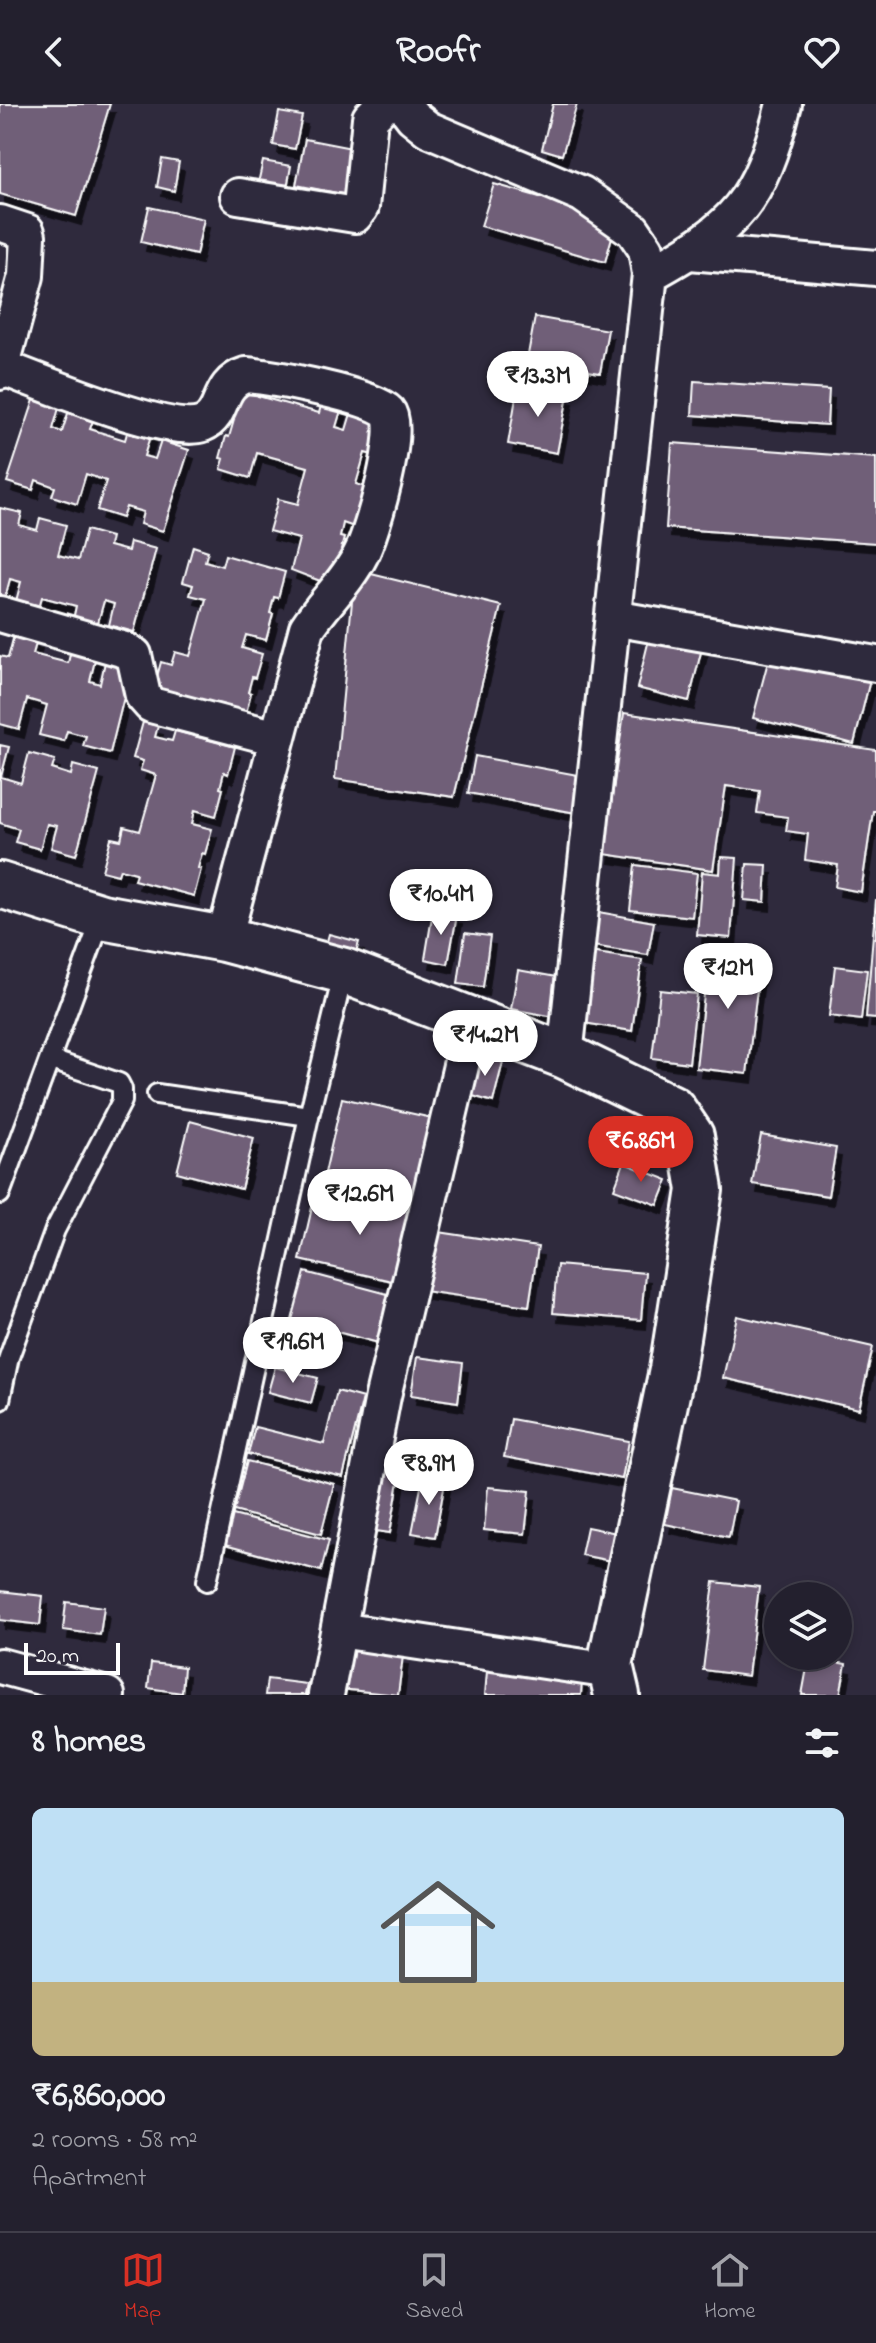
<!DOCTYPE html>
<meta charset="utf-8">
<style>
:root{--surface:#23202e;--page:#2b2836;--text:#f1f3f6;--muted:#a3a3aa;--line:#403e4a;--accent:#d93025}
body{margin:0;font-family:"Indie Flower",sans-serif;background:var(--page);color:var(--text);height:100vh;display:flex;flex-direction:column;font-size:30px;white-space:nowrap}
*{box-sizing:border-box;margin:0}
p{font-size:26px;color:var(--muted)}
.icon{flex:none;width:44px;height:44px;fill:none;stroke:currentColor;stroke-width:2;stroke-linecap:round;stroke-linejoin:round}
.map{position:relative;height:1591px;overflow:hidden}
.side{display:flex;flex-direction:column;background:var(--surface);flex:1}
.side>*{flex:none}
.fabs{position:absolute;left:764px;top:1478px;display:grid;gap:16px}
.fabs a{display:grid;place-items:center;width:88px;height:88px;border-radius:50%;background:var(--surface);box-shadow:0 4px 12px #0003,0 0 0 2px var(--line);font-size:40px}
.scale{position:absolute;left:24px;bottom:20px;width:96px;box-sizing:border-box;padding-left:8px;border:4px solid #fff;border-top:0;font-size:22px;line-height:28px;white-space:nowrap;color:#fff;-webkit-text-stroke:6px #2f2a3d;paint-order:stroke}
.price{position:absolute;translate:-50% -68px;padding:0 18px;border-radius:28px;background:#fff;color:#222;font-size:26px;line-height:52px;filter:drop-shadow(0 2px 4px #0008)}
.price::after{content:'';position:absolute;left:50%;top:48px;width:24px;height:18px;margin-left:-12px;background:inherit;clip-path:polygon(0 0,100% 0,50% 100%)}
.price.active{background:var(--accent);color:#fff}
ul{padding:0;list-style:none}
li{display:grid;align-content:center;gap:16px;height:424px;padding:0 32px}
li+li{border-top:2px solid var(--line)}
li span{display:grid;place-items:center;height:248px;border-radius:12px;color:#555}
li>.icon{margin-inline-start:auto}
span .icon{width:144px;height:144px;fill:#fffc;stroke-width:1}
li b{font-size:34px}
h2{display:flex;justify-content:space-between;align-items:center;height:96px;padding:0 32px;font-size:34px}
header{display:flex;justify-content:space-between;align-items:center;height:104px;padding:0 32px;background:var(--surface);font-size:36px;font-weight:700}
.tab-bar{display:flex;justify-content:space-around;align-items:center;height:112px;border-top:2px solid var(--line);background:var(--surface);font-size:22px;color:var(--muted)}
.tab-bar a{display:grid;justify-items:center;gap:4px}
.tab-bar .active{color:var(--accent)}
.map>svg:first-child{display:block}
.building{fill:#705e78;stroke:#fff;stroke-width:2;filter:url(#shadow)}
.lines{fill:none;stroke-linecap:round;stroke-linejoin:round}
.lane-casing{stroke:#fff;stroke-width:24}
.street-casing{stroke:#fff;stroke-width:40}
.secondary-casing{stroke:#fff;stroke-width:50}
.lane{stroke:#2f2a3d;stroke-width:18}
.street{stroke:#2f2a3d;stroke-width:34}
.secondary{stroke:#2f2a3d;stroke-width:44}
</style>
<header><svg class="icon" aria-label="back" viewBox="0 0 24 24"><path d="M15 5l-7 7 7 7"/></svg>Roofr<svg class="icon" aria-label="heart" viewBox="0 0 24 24"><path d="M12 20l-8-8c-3-5 5-10 8-4 3-6 11-1 8 4z"/></svg></header>
<div class="map">
<svg width="876" height="1591" viewBox="0 0 876 1591">
<defs>
<filter id="shadow"><feDropShadow dx="5" dy="9" stdDeviation="0" flood-color="#0009"/></filter>
</defs>
<rect width="100%" height="100%" fill="#2f2a3d"/>
<filter id="ink" filterUnits="userSpaceOnUse"><feTurbulence type="fractalNoise" baseFrequency=".0125" numOctaves="2"/><feDisplacementMap in="SourceGraphic" scale="16" xChannelSelector="R" yChannelSelector="G"/><feConvolveMatrix kernelMatrix="1 2 1 2 8 2 1 2 1" color-interpolation-filters="sRGB"/></filter>
<g filter="url(#ink)">
<g class="building">
<path d="M 0,0 L 110,0 L 76,112 L 0,90 Z"/>
<path d="M 553,0 L 577,0 L 562,51 L 542,45 Z"/>
<path d="M 279,8 L 302,12 L 295,45 L 273,41 Z"/>
<path d="M 305,35 L 362,46 L 352,92 L 296,81 Z"/>
<path d="M 162,55 L 179,58 L 174,87 L 157,83 Z"/>
<path d="M 263,57 L 291,62 L 286,90 L 257,84 Z"/>
<path d="M 494,80 L 617,115 L 605,158 L 481,122 Z"/>
<path d="M 149,103 L 204,115 L 196,151 L 141,138 Z"/>
<path d="M 535,213 L 608,226 L 600,269 L 527,256 Z"/>
<path d="M 242,275 L 261,281 L 258,292 L 319,309 L 322,298 L 342,303 L 336,323 L 346,326 L 352,306 L 384,314 L 373,351 L 365,349 L 356,380 L 365,383 L 354,423 L 343,419 L 340,433 L 344,434 L 341,445 L 347,447 L 323,478 L 291,466 L 299,435 L 269,427 L 278,395 L 298,400 L 308,363 L 257,349 L 250,374 L 221,365 L 224,355 L 220,354 L 226,332 L 229,333 L 234,316 L 231,315 Z"/>
<path d="M 694,277 L 829,286 L 827,321 L 692,311 Z"/>
<path d="M 518,282 L 568,291 L 557,349 L 508,340 Z"/>
<path d="M 34,296 L 59,304 L 53,325 L 62,328 L 70,303 L 95,311 L 90,325 L 125,336 L 129,322 L 151,329 L 144,352 L 155,355 L 161,337 L 189,346 L 163,427 L 140,420 L 143,408 L 126,403 L 122,414 L 97,406 L 106,377 L 86,370 L 77,400 L 52,392 L 55,383 L 36,376 L 33,386 L 7,378 Z"/>
<path d="M 672,339 L 876,354 L 876,439 L 666,424 Z"/>
<path d="M 0,404 L 22,409 L 19,421 L 37,426 L 40,414 L 66,421 L 58,451 L 78,456 L 86,426 L 111,433 L 109,442 L 128,447 L 130,438 L 156,445 L 134,528 L 109,521 L 114,500 L 104,497 L 97,522 L 73,516 L 76,502 L 42,493 L 38,507 L 15,501 L 21,478 L 10,475 L 5,494 L 0,492 Z"/>
<path d="M 193,442 L 208,447 L 205,457 L 222,462 L 225,451 L 285,468 L 278,494 L 274,493 L 270,509 L 273,510 L 266,536 L 246,531 L 242,544 L 262,550 L 255,574 L 252,573 L 248,588 L 251,589 L 244,617 L 152,591 L 161,558 L 171,561 L 175,548 L 190,552 L 206,495 L 190,491 L 193,481 L 183,478 Z"/>
<path d="M 355,466 L 501,502 L 454,693 L 335,675 Z"/>
<path d="M 651,527 L 703,540 L 689,597 L 637,584 Z"/>
<path d="M 14,531 L 37,536 L 33,550 L 68,559 L 71,546 L 96,552 L 90,577 L 100,580 L 105,558 L 131,565 L 110,649 L 83,642 L 86,632 L 67,627 L 64,637 L 39,631 L 47,601 L 27,595 L 19,625 L 0,620 L 0,552 L 8,554 Z"/>
<path d="M 771,546 L 871,572 L 854,640 L 753,614 Z"/>
<path d="M 624,609 L 876,646 L 876,707 L 873,707 L 861,788 L 835,783 L 838,761 L 805,756 L 808,730 L 786,727 L 788,713 L 757,709 L 760,687 L 726,682 L 713,766 L 604,750 Z"/>
<path d="M 143,618 L 158,622 L 155,633 L 172,637 L 175,627 L 235,643 L 228,670 L 224,668 L 220,684 L 223,685 L 216,712 L 195,706 L 192,720 L 212,725 L 205,750 L 202,749 L 198,764 L 201,765 L 194,792 L 134,776 L 136,769 L 120,765 L 118,771 L 102,767 L 111,734 L 121,736 L 124,723 L 140,727 L 156,671 L 140,666 L 143,657 L 133,654 Z"/>
<path d="M 0,641 L 9,643 L 1,673 L 21,679 L 29,649 L 55,656 L 52,665 L 71,671 L 73,661 L 99,668 L 76,751 L 51,744 L 57,722 L 47,720 L 40,745 L 15,738 L 19,725 L 0,719 Z"/>
<path d="M 475,652 L 583,672 L 576,709 L 468,689 Z"/>
<path d="M 721,753 L 737,754 L 731,834 L 697,831 L 702,768 L 720,770 Z"/>
<path d="M 747,760 L 767,761 L 765,798 L 744,796 Z"/>
<path d="M 635,761 L 697,769 L 692,813 L 630,806 Z"/>
<path d="M 876,795 L 876,915 L 866,914 Z"/>
<path d="M 433,807 L 457,811 L 448,860 L 425,855 Z"/>
<path d="M 593,807 L 654,818 L 648,851 L 587,841 Z"/>
<path d="M 465,829 L 490,832 L 483,883 L 458,880 Z"/>
<path d="M 329,830 L 359,838 L 354,856 L 324,848 Z"/>
<path d="M 709,845 L 761,851 L 747,970 L 696,964 Z"/>
<path d="M 583,847 L 642,856 L 632,927 L 572,917 Z"/>
<path d="M 835,862 L 867,866 L 861,916 L 829,912 Z"/>
<path d="M 518,866 L 562,874 L 555,913 L 511,905 Z"/>
<path d="M 660,886 L 697,890 L 689,959 L 652,954 Z"/>
<path d="M 477,951 L 503,958 L 493,998 L 466,990 Z"/>
<path d="M 342,994 L 441,1016 L 425,1091 L 325,1069 Z"/>
<path d="M 190,1017 L 254,1034 L 241,1085 L 177,1068 Z"/>
<path d="M 761,1031 L 836,1044 L 828,1092 L 752,1080 Z"/>
<path d="M 624,1059 L 668,1076 L 658,1101 L 614,1085 Z"/>
<path d="M 316,1086 L 421,1110 L 405,1180 L 300,1156 Z"/>
<path d="M 432,1127 L 538,1143 L 529,1202 L 423,1187 Z"/>
<path d="M 557,1161 L 645,1169 L 641,1216 L 553,1209 Z"/>
<path d="M 305,1168 L 399,1193 L 386,1241 L 292,1216 Z"/>
<path d="M 737,1212 L 873,1243 L 859,1305 L 723,1274 Z"/>
<path d="M 417,1253 L 463,1259 L 458,1298 L 411,1291 Z"/>
<path d="M 275,1263 L 318,1274 L 311,1299 L 268,1288 Z"/>
<path d="M 337,1287 L 363,1294 L 343,1373 L 248,1350 L 255,1323 L 324,1340 Z"/>
<path d="M 511,1315 L 629,1337 L 622,1375 L 504,1353 Z"/>
<path d="M 247,1357 L 334,1380 L 321,1430 L 234,1407 Z"/>
<path d="M 378,1367 L 400,1371 L 390,1429 L 369,1426 Z"/>
<path d="M 423,1373 L 445,1378 L 435,1433 L 412,1429 Z"/>
<path d="M 488,1383 L 530,1387 L 525,1430 L 484,1426 Z"/>
<path d="M 672,1384 L 736,1397 L 729,1433 L 665,1420 Z"/>
<path d="M 229,1410 L 329,1436 L 321,1467 L 221,1440 Z"/>
<path d="M 587,1423 L 617,1429 L 611,1457 L 581,1451 Z"/>
<path d="M 714,1478 L 759,1483 L 748,1572 L 703,1566 Z"/>
<path d="M 0,1487 L 43,1492 L 40,1521 L 0,1516 Z"/>
<path d="M 66,1498 L 104,1503 L 100,1531 L 63,1526 Z"/>
<path d="M 346,1545 L 403,1552 L 398,1591 L 340,1585 Z"/>
<path d="M 809,1553 L 846,1560 L 840,1591 L 802,1591 Z"/>
<path d="M 151,1559 L 184,1563 L 182,1589 L 148,1584 Z"/>
<path d="M 487,1567 L 582,1576 L 581,1591 L 485,1591 Z"/>
<path d="M 267,1575 L 307,1580 L 305,1591 L 265,1591 Z"/>
</g>
<g class="lines">
<g class="lane-casing">
<g id="lane">
<path d="M 157,990 L 309,1012"/>
<path d="M 0,1090 L 102,813"/>
<path d="M 0,1296 L 9,1253 L 55,1126 L 122,997 L 122,985 L 119,979 L 51,956"/>
<path d="M 207,1477 L 309,1012 L 344,867"/>
</g>
</g>
<g class="street-casing">
<g id="street">
<path d="M 403,0 L 413,13 L 428,25 L 582,90 L 633,126 L 646,145 L 650,170 L 565,952"/>
<path d="M 238,92 L 355,111 L 361,103 L 370,14 L 384,0"/>
<path d="M 0,119 L 27,128 L 28,132 L 26,172 L 0,268"/>
<path d="M 690,148 L 876,164"/>
<path d="M 650,170 C 737,122 759,98 784,0"/>
<path d="M 1,263 C 39,277 170,333 203,320 C 225,311 216,280 246,271 C 271,273 372,291 388,308 C 402,324 372,430 361,450 C 347,478 324,498 307,524 L 224,835"/>
<path d="M 0,510 L 125,546 L 134,551 L 143,592 L 151,601 L 277,634"/>
<path d="M 613,514 L 876,560"/>
<path d="M 339,1526 L 611,1567"/>
<path d="M 0,1562 L 107,1591"/>
<path d="M 326,1591 L 383,1292 L 472,915"/>
</g>
</g>
<g class="secondary-casing">
<path id="secondary" d="M 0,781 L 102,813 L 224,835 L 344,867 L 565,952 L 672,1004 L 691,1032 L 700,1086 L 672,1266 L 610,1561 L 617,1591"/>
</g>
<use href="#lane" class="lane"/>
<use href="#street" class="street"/>
<use href="#secondary" class="secondary"/>
</g>
</g>
</svg>
<div class="fabs">
<a><svg class="icon" aria-label="layers" viewBox="0 0 24 24"><path d="M12 4l9 5-9 5-9-5zM3 14l9 5 9-5"/></svg></a>
</div>
<div class="scale">20 m</div>
<b class="price" style="left:538px;top:315px">₹13.3M</b>
<b class="price" style="left:441px;top:833px">₹10.4M</b>
<b class="price" style="left:728px;top:907px">₹12M</b>
<b class="price" style="left:485px;top:974px">₹14.2M</b>
<b class="price active" style="left:641px;top:1080px">₹6.86M</b>
<b class="price" style="left:360px;top:1133px">₹12.6M</b>
<b class="price" style="left:293px;top:1281px">₹19.6M</b>
<b class="price" style="left:429px;top:1403px">₹8.9M</b>
</div>
<section class="side">
<h2>8 homes<svg class="icon" aria-label="filters" viewBox="0 0 24 24"><path d="M4 7h16M4 17h16"/><circle cx="9" cy="7" r="2"/><circle cx="15" cy="17" r="2"/></svg></h2>
<ul>
<li><span style="background:linear-gradient(#bfe0f5 70%,#c2b280 0)"><svg class="icon" aria-label="home" viewBox="0 0 24 24"><path d="M3 11l9-7 9 7M6 9v11h12V9"/></svg></span><div><b>₹6,860,000</b><p>2 rooms · 58 m²</p><p>Apartment</p></div></li>
</ul>
</section>
<nav class="tab-bar">
<a class="active"><svg class="icon" aria-label="map" viewBox="0 0 24 24"><path d="M3 6l6-2 6 2 6-2v14l-6 2-6-2-6 2zM9 4v14M15 6v14"/></svg>Map</a>
<a><svg class="icon" aria-label="saved" viewBox="0 0 24 24"><path d="M7 4h10v16l-5-4-5 4z"/></svg>Saved</a>
<a><svg class="icon" aria-label="home" viewBox="0 0 24 24"><path d="M3 11l9-7 9 7M6 9v11h12V9"/></svg>Home</a>
</nav>
